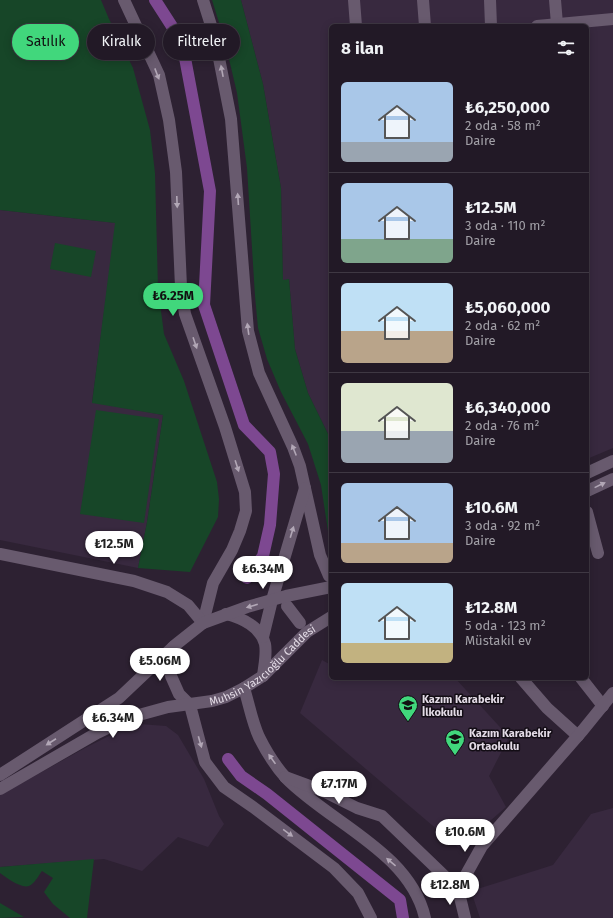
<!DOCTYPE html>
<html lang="tr">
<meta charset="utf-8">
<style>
:root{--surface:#221926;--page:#2e2632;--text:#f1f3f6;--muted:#a2a0a7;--line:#3f3843;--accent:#41d77c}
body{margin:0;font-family:"Fira Sans",sans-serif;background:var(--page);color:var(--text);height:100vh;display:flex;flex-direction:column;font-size:15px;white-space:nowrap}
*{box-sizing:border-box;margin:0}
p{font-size:13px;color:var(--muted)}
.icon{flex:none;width:22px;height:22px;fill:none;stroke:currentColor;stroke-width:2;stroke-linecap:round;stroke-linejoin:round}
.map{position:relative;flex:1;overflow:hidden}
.sheet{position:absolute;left:329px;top:24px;width:260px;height:656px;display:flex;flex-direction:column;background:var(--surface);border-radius:6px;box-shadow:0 2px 10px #0003,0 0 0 1px var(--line)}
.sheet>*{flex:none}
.hud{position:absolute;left:12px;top:24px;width:257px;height:36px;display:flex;gap:8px}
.price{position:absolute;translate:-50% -34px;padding:0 9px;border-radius:14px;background:#fff;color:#222;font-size:13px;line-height:26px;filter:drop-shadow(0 1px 2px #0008)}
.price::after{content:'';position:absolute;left:50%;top:24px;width:12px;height:9px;margin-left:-6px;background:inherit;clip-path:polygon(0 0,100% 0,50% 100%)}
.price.selected{background:var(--accent);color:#111}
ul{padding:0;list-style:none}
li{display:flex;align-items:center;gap:12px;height:100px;padding:0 12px}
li+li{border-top:1px solid var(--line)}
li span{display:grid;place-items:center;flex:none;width:112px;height:80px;border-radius:6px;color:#555}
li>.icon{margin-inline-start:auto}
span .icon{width:48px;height:48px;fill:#fffc;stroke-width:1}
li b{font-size:17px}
h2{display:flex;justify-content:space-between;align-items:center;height:48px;padding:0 12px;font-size:17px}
.tag{padding:0 14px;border-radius:18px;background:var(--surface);box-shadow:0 2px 10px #0003,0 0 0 1px var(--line);font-size:14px;line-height:36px}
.tag.selected{background:var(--accent);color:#111}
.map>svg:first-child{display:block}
.built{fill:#38293f}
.green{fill:#174628}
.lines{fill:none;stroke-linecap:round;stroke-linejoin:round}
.canal{stroke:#7d4891;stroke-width:12}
.minor{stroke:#685a6e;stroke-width:12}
.oneway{fill:#b2a7b6}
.labels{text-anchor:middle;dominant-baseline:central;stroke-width:3;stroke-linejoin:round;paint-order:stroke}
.street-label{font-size:11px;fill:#e3dbe6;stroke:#130d15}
.poi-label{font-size:11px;font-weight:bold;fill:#e3dbe6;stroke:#130d15;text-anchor:start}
</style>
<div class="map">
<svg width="613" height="918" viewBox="0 0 613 918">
<rect width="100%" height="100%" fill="#2d2132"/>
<g class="built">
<path d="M 241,0 L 613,0 L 613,448 L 587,459 L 587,26 L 331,26 L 331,440 L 308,393 L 295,349 L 289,279 L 283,281 L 281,188 L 263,84 Z"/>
<path d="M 0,210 L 116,223 L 92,402 L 163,415 L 147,522 L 138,568 L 0,540 Z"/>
<path d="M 322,660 L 331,665 L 331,678 L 455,678 L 509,737 L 489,776 L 506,807 L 459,848 L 300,713 Z"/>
<path d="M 139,724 L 166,726 L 178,735 L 204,779 L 219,816 L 224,824 L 208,847 L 178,837 L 142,871 L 104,859 L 0,867 L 0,795 L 85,748 L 113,734 Z"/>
<path d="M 613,808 L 613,918 L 480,918 L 471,891 L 553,865 L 591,814 Z"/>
</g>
<g class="green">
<path d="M 0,0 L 101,0 L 109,19 L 133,68 L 150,130 L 155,173 L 158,288 L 164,334 L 184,381 L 217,482 L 219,499 L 218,517 L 190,572 L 138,568 L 147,522 L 163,415 L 92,403 L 115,223 L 0,210 Z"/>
<path d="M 212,0 L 241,0 L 263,84 L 281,188 L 283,280 L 289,279 L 295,349 L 308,393 L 331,440 L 331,551 L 321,485 L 308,444 L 281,392 L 267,359 L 258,328 L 255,296 L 247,168 L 237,93 L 225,42 Z"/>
<path d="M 55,243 L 96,251 L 91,277 L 50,269 Z"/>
<path d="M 96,410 L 159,419 L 144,523 L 80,514 Z"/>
<path d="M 94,859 L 87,918 L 70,918 L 53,904 L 44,892 L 53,878 L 42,871 C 39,875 36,881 32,884 C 25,892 7,878 0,873 L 0,867 Z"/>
<path d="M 0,903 L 24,917 L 0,918 Z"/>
</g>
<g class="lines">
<g class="canal">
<path d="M 155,0 L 182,42 L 210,191 L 204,305 L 244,425 L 270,452 L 274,474 L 270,525 L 263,556 L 247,578"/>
<path d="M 228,759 L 241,776 L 267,794 L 400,900 L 403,918"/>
</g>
<g class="minor">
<path d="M 124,0 L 159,75 L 169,120 L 176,172 L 181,287 L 185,314 L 225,427 L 245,492 L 246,511 L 240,531 L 232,550 L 213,583 L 203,623"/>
<path d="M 203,0 L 215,38 L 231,119 L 248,331 L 259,373 L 293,447 L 300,466 L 320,555 L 329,576 L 331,577"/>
<path d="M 354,0 L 356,26"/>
<path d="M 423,0 L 425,26"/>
<path d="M 490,0 L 491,26"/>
<path d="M 555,0 L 557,24"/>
<path d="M 537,26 L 613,19"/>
<path d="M 587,473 L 613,461"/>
<path d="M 587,491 L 613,479"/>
<path d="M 587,512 L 598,553"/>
<path d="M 0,554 L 134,581 L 167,592 L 188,605 L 203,623"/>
<path d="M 287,606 L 300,623"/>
<path d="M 226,614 C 242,618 261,627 265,644 C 267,654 264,666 263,676"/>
<path d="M 263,637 L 272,600 L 305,488"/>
<path d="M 173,647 L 169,665 L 171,676 L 179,694 L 190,705 L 205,762 L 224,787 L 253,807 L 334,868 L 358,893 L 371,918"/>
<path d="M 521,678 L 547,708 L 578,736"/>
<path d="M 581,678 L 603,706"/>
<path d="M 244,688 C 249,704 252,722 259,737 C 266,751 276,767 286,778 C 330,823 410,852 425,918"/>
<path d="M 0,775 L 119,698 L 174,646 L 203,623 L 247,607 L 286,596 L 331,587"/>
<path d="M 285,777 L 323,791 L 357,808 L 382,816 L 458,889 L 482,846 L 583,730 L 613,693"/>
<path id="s1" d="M 0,789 L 97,733 L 128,718 L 168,707 L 212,701 L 226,697 L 244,688 L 263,676 L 307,632 L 331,617"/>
<path d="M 458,889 L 465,918"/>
</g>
</g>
<defs><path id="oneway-solid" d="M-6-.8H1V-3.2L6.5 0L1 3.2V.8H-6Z"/></defs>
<g class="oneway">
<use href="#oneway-solid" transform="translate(222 71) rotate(-101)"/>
<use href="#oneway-solid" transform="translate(157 74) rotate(69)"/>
<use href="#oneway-solid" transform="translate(238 199) rotate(-94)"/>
<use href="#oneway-solid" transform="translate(177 202) rotate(88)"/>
<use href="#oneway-solid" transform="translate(248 329) rotate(-98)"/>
<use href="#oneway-solid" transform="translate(195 343) rotate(71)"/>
<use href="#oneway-solid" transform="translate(294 450) rotate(-112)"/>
<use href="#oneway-solid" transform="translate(237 466) rotate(72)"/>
<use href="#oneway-solid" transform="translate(600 485) rotate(-26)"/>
<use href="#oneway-solid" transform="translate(292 532) rotate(-73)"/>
<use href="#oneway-solid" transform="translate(252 606) rotate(164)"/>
<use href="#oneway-solid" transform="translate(51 742) rotate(147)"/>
<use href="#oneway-solid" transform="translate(200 742) rotate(74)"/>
<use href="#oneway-solid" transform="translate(272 759) rotate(-125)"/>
<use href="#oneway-solid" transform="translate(288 833) rotate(36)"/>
<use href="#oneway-solid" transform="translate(391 862) rotate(-140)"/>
</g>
<defs>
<g id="school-pin" transform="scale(1)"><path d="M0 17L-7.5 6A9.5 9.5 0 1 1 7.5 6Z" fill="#41d77c" stroke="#130d15"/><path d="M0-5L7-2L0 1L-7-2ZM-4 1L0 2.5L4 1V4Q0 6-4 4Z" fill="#111"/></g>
</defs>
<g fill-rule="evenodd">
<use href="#school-pin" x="408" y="705"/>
<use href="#school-pin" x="455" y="739"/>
</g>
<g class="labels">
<g class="street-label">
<text stroke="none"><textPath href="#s1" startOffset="295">Muhsin Yazıcıoğlu Caddesi</textPath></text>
</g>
<g class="poi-label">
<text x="422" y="699">Kazım Karabekir<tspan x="422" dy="13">İlkokulu</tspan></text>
<text x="469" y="733">Kazım Karabekir<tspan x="469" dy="13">Ortaokulu</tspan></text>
</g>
</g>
</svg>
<b class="price selected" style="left:173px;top:317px">₺6.25M</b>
<b class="price" style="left:114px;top:565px">₺12.5M</b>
<b class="price" style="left:263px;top:590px">₺6.34M</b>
<b class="price" style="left:160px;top:682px">₺5.06M</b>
<b class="price" style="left:113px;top:739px">₺6.34M</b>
<b class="price" style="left:339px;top:805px">₺7.17M</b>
<b class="price" style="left:465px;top:853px">₺10.6M</b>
<b class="price" style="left:450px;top:906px">₺12.8M</b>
<div class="hud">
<a class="tag selected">Satılık</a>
<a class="tag">Kiralık</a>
<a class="tag">Filtreler</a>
</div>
<section class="sheet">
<h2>8 ilan<svg class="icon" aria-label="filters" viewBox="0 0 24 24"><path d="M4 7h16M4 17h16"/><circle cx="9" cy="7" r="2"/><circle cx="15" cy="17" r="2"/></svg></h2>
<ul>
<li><span style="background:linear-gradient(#a9c7e8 75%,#9aa5b1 0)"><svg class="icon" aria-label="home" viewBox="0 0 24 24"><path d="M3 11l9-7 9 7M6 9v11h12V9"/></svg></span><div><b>₺6,250,000</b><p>2 oda · 58 m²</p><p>Daire</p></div></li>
<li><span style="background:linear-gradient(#a9c7e8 70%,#7fa58c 0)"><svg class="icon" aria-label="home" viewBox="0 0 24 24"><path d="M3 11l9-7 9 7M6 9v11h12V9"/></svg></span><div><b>₺12.5M</b><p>3 oda · 110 m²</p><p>Daire</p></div></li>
<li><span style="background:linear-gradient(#bfe0f5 60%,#b9a48a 0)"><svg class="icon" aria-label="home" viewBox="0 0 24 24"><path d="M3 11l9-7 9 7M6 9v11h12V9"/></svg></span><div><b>₺5,060,000</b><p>2 oda · 62 m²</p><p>Daire</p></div></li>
<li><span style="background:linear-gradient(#dfe7d0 60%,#9aa5b1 0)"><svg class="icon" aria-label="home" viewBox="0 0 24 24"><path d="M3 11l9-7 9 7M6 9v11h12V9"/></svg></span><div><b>₺6,340,000</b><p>2 oda · 76 m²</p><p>Daire</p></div></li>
<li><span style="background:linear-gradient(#a9c7e8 75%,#b9a48a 0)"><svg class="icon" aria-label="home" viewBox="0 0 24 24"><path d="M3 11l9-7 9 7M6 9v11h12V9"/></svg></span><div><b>₺10.6M</b><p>3 oda · 92 m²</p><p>Daire</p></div></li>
<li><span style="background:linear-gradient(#bfe0f5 75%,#c2b280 0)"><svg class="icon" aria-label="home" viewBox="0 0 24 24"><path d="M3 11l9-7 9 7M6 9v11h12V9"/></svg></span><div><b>₺12.8M</b><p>5 oda · 123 m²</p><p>Müstakil ev</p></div></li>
</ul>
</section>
</div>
